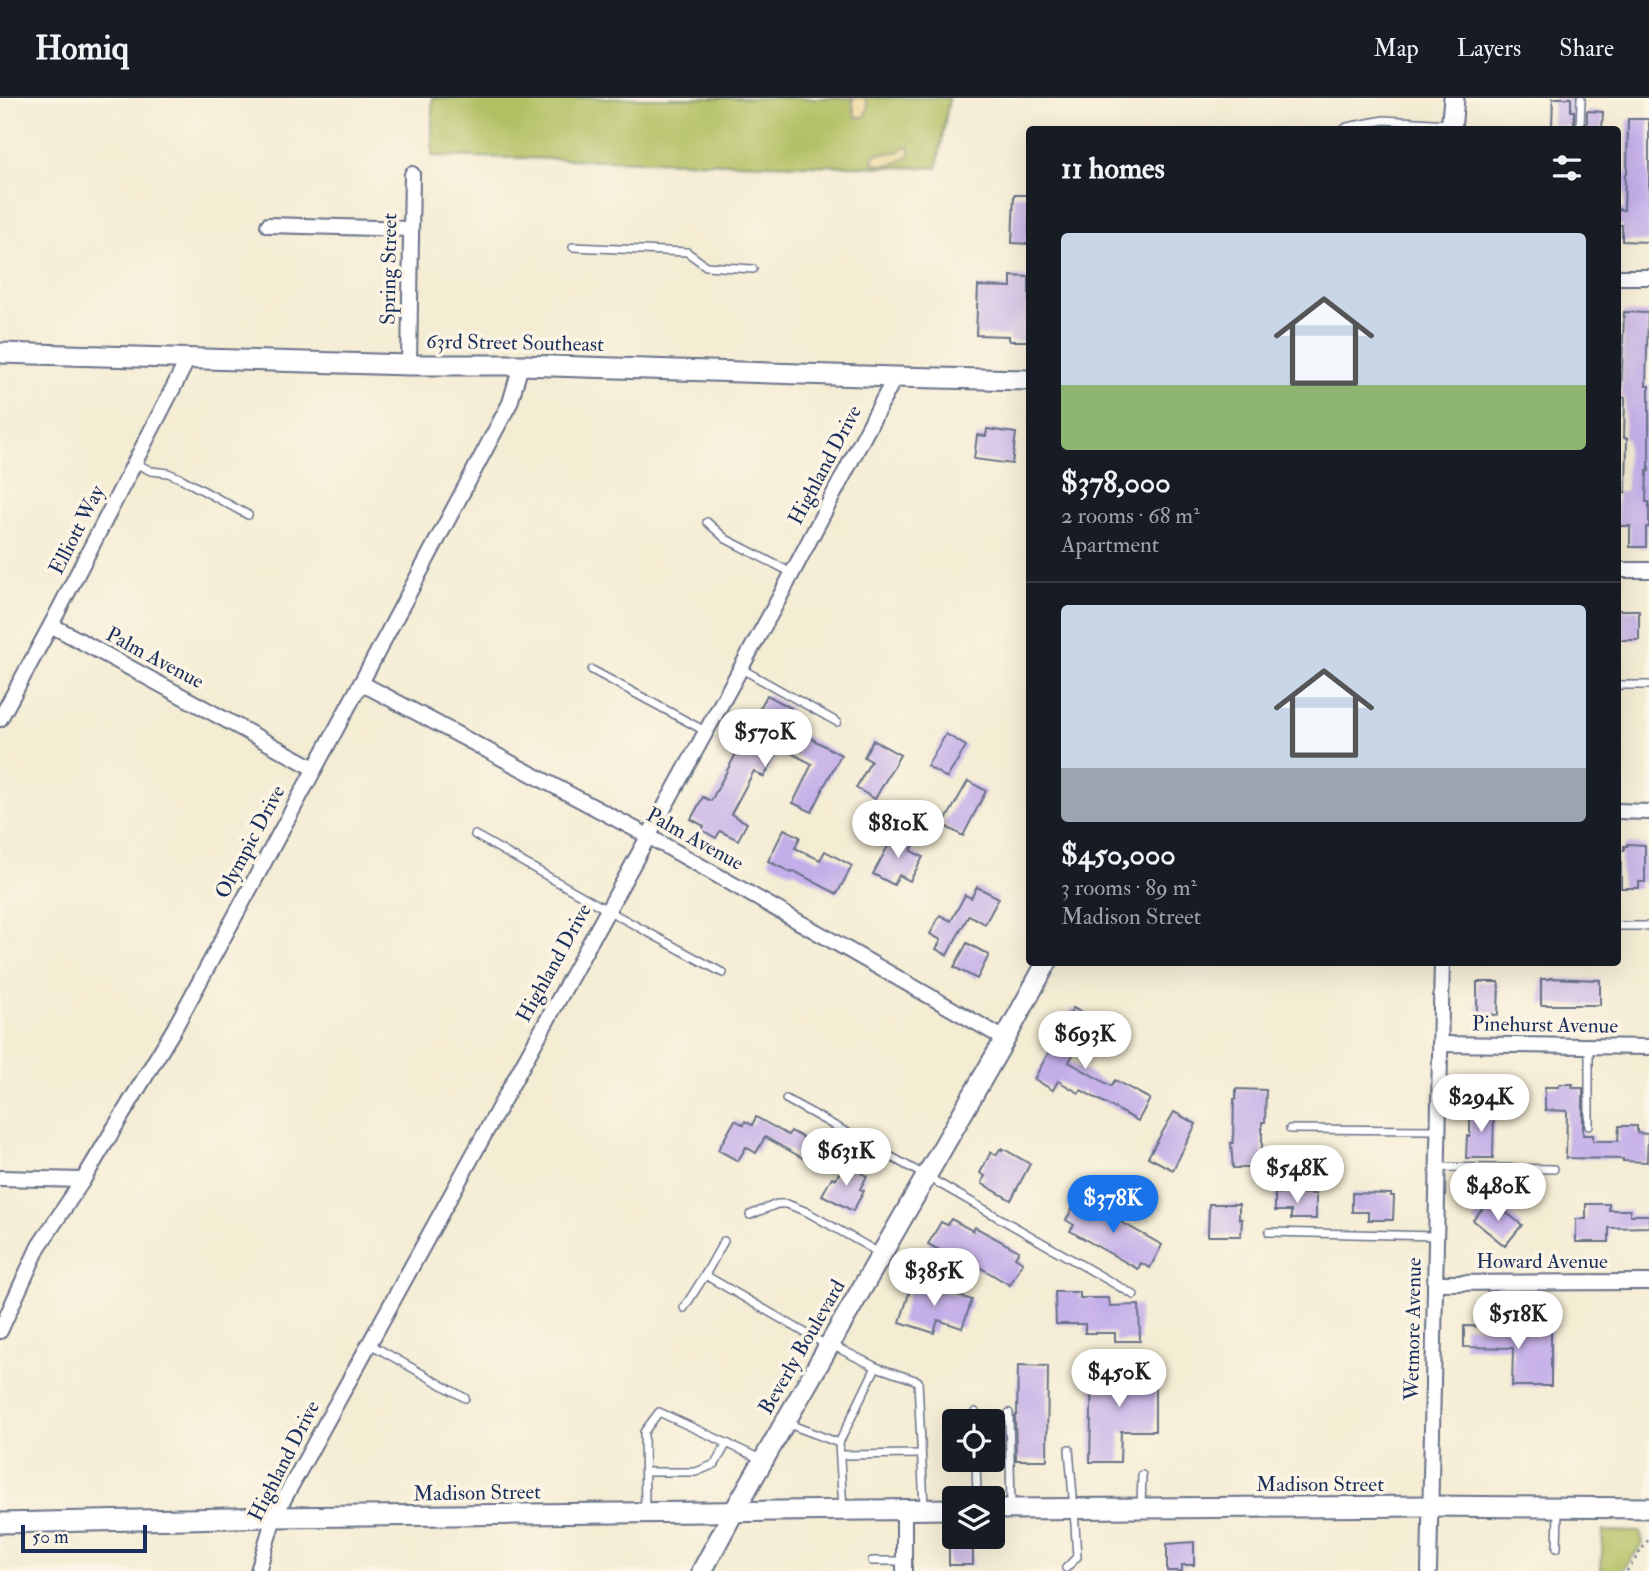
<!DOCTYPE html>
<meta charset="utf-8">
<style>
:root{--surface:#171b24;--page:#242831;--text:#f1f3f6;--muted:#9ea1a6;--line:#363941;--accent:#1a73e8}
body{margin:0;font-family:"IM FELL Double Pica",serif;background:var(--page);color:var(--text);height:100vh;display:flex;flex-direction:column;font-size:26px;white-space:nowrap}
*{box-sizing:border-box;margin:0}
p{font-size:23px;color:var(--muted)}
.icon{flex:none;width:38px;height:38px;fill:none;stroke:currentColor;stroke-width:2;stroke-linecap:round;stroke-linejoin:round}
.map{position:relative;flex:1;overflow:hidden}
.drawer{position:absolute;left:1026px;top:28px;width:595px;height:840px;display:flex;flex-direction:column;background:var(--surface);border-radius:7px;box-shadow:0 7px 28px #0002}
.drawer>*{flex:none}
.tools{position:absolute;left:942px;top:1311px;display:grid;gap:14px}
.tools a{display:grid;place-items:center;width:63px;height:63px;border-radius:7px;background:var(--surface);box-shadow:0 7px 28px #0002;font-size:35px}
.scale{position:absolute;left:21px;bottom:18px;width:126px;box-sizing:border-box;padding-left:7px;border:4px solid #1b2f5e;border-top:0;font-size:19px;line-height:24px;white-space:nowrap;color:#1b2f5e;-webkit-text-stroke:5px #fcf5e5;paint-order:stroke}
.price{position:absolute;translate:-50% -60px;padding:0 16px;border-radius:24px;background:#fff;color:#222;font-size:23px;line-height:46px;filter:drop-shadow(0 2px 4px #0008)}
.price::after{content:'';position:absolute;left:50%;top:42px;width:21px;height:16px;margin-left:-10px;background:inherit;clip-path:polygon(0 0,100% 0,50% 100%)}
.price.selected{background:var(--accent);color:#fff}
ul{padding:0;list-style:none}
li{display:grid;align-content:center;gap:14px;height:371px;padding:0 35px}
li+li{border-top:2px solid var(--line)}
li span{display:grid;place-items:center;height:217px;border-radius:7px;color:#555}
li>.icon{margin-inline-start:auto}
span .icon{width:126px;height:126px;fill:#fffc;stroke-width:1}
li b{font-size:30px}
h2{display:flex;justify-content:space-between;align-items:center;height:84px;padding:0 35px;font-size:30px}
header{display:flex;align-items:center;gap:42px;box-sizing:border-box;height:98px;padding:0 35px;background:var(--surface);border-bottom:2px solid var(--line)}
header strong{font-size:33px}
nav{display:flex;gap:38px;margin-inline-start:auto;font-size:24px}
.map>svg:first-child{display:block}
.green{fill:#b2c063;stroke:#667860;stroke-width:2}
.sand{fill:#eeda9e;stroke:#84847e;stroke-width:2}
.building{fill:#c4aee9}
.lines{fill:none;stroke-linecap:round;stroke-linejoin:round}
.lane-casing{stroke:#677187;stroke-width:10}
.street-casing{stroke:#677187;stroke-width:18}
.secondary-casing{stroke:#677187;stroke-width:23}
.path{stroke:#677187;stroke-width:2.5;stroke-dasharray:2 5;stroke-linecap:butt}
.lane{stroke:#fff;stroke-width:7}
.street{stroke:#fff;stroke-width:14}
.secondary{stroke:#fff;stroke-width:19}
.labels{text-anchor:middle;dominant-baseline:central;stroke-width:7;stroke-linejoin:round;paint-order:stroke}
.street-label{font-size:21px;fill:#1b2f5e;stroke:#fcf5e5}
</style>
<header>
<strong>Homiq</strong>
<nav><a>Map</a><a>Layers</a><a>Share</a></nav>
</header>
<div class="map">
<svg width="1649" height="1473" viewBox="0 0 1649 1473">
<rect width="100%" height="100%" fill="#fcf5e5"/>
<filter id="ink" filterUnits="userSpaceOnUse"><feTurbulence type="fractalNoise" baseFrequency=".0143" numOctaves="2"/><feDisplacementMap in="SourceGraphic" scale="14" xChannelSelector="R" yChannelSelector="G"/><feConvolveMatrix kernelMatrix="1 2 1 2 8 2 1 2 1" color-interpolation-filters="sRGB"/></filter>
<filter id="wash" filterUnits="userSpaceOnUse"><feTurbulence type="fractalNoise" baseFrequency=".00686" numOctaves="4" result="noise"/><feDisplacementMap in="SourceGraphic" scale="28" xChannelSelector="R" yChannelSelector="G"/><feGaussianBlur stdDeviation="1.57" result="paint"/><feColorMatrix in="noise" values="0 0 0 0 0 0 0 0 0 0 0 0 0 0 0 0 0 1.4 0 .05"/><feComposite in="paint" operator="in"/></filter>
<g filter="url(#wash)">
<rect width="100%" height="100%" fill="#f4ecd3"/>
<g class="green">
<path d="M 432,0 L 949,0 L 937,70 L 432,58 Z"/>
<path d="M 1603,1433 L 1640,1434 L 1643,1445 L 1622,1473 L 1601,1473 Z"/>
</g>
<g class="sand">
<path d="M 852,0 L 865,0 L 868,9 L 864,19 L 857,19 L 855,18 Z"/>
<path d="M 906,49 L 910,49 L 910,55 C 902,65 885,70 873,65 L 875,56 L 897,54 Z"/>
</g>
<g id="blocks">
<g class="building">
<path d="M 1553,0 L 1571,0 L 1571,13 L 1574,13 L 1574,28 L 1552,28 Z"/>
<path d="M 1587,13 L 1603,14 L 1602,32 L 1587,32 Z"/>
<path d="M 1628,21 L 1649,21 L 1649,144 L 1622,143 L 1622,127 L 1617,127 L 1617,111 L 1624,112 L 1625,76 L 1627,76 Z"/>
<path d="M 1014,97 L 1029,97 L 1029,146 L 1012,145 Z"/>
<path d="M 1011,178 L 1029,179 L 1029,243 L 1009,243 L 1009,238 L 976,237 L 978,188 L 1011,189 Z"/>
<path d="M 1624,214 L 1648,215 L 1646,288 L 1649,288 L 1649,373 L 1647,373 L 1646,404 L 1649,404 L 1649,429 L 1646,429 L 1646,449 L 1630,449 L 1630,428 L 1617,428 L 1617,394 L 1626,394 L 1627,340 L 1624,340 L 1625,300 L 1621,299 Z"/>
<path d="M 987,331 L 1016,335 L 1012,366 L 974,361 L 977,337 L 986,338 Z"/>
<rect x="1617" y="512" width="22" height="30"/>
<path d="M 767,597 L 791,610 L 783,625 L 841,657 L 822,692 L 823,692 L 812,714 L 793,705 L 812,666 L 780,649 L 764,679 L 754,673 L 731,716 L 747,725 L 738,742 L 720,733 L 716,740 L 702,732 L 704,728 L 691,721 L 703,699 L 711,703 Z"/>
<path d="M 946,636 L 966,648 L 947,680 L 927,668 Z"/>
<path d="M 873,642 L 900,657 L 875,701 L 856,690 L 871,663 L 864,659 Z"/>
<path d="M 968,683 L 986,693 L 963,738 L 943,727 Z"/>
<path d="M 784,731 L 800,739 L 795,750 L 820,762 L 825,753 L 852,768 L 837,796 L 794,773 L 792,775 L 768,763 Z"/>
<path d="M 896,733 L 916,743 L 911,753 L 923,759 L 910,783 L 899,777 L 894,787 L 873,776 Z"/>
<path d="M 1627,746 L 1645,747 L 1645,784 L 1639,784 L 1639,790 L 1621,790 L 1621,753 L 1624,753 L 1624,748 L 1627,748 Z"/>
<path d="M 977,789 L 999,800 L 985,826 L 969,817 L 947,857 L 936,851 L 941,842 L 930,836 L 940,817 L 951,823 L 965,797 L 971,800 Z"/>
<path d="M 967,845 L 989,857 L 977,881 L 954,869 Z"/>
<path d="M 1550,880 L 1600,882 L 1600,907 L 1541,907 L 1541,881 L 1550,881 Z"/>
<path d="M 1477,884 L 1499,884 L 1498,917 L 1477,916 Z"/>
<path d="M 1073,910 L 1093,921 L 1069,964 L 1111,988 L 1115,982 L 1150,1001 L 1138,1023 L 1081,992 L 1079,995 L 1058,983 L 1053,992 L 1034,981 Z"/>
<path d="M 1559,986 L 1573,986 L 1572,990 L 1583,990 L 1583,1037 L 1593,1037 L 1593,1043 L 1618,1043 L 1619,1028 L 1637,1028 L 1637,1035 L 1648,1036 L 1647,1064 L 1623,1063 L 1623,1061 L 1566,1060 L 1567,1013 L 1545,1012 L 1545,989 L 1559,989 Z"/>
<path d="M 1236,991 L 1266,992 L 1265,1024 L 1262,1024 L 1262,1070 L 1233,1070 L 1231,1045 L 1233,1045 L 1234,1001 L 1236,1001 Z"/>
<path d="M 1470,1010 L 1494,1010 L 1493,1060 L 1466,1060 L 1467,1038 L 1470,1038 Z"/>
<path d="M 1174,1014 L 1196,1026 L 1173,1072 L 1148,1059 Z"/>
<path d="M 756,1019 L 788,1037 L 791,1033 L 815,1046 L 806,1062 L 765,1039 L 756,1055 L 746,1049 L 738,1063 L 718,1052 L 735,1022 L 744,1027 L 745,1023 L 752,1027 Z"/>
<path d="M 1002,1050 L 1030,1066 L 1011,1102 L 983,1086 L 982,1084 L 985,1078 L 980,1075 L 991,1054 L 996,1057 L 1000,1051 L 1002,1052 Z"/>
<path d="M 844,1066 L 867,1078 L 860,1091 L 864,1093 L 853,1113 L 822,1097 L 832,1079 L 836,1081 Z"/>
<path d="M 1275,1095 L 1316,1096 L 1316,1121 L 1291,1121 L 1291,1113 L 1275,1113 Z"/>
<path d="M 1352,1095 L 1391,1096 L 1391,1098 L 1394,1098 L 1393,1122 L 1368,1122 L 1368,1114 L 1352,1114 Z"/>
<path d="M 1078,1100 L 1162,1147 L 1150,1170 L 1141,1165 L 1138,1171 L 1070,1133 L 1074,1127 L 1066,1122 Z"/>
<path d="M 1490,1102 L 1522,1127 L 1505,1148 L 1473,1122 Z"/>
<path d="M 1209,1106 L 1239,1106 L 1239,1121 L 1242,1121 L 1241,1138 L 1208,1138 Z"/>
<path d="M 1586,1106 L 1609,1106 L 1609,1112 L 1630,1112 L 1630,1117 L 1649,1117 L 1649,1129 L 1609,1130 L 1609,1144 L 1576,1144 L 1576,1121 L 1586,1121 Z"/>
<path d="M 951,1121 L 973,1133 L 975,1129 L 1019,1153 L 1015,1159 L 1023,1164 L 1010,1187 L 981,1170 L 979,1173 L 928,1146 L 941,1124 L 947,1127 Z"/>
<path d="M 913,1183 L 972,1202 L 962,1230 L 938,1222 L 934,1235 L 900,1224 Z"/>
<path d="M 1055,1194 L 1080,1194 L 1080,1200 L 1109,1200 L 1110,1208 L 1139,1207 L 1140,1243 L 1115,1243 L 1115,1235 L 1085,1235 L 1085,1226 L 1056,1226 Z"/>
<path d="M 1464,1228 L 1551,1230 L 1551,1288 L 1512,1288 L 1513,1250 L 1464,1249 Z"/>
<path d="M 1018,1267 L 1048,1268 L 1047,1362 L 1016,1362 L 1015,1318 L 1017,1316 Z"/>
<path d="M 1092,1268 L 1122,1268 L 1122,1276 L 1155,1276 L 1155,1333 L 1121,1333 L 1120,1364 L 1090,1364 Z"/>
<path d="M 992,1318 L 1003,1318 L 1004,1361 L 992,1361 Z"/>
<path d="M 1194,1444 L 1194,1467 L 1182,1467 L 1182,1473 L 1167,1473 L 1167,1446 Z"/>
<path d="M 949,1448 L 969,1448 L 969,1452 L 973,1452 L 973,1467 L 949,1467 Z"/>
</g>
</g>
</g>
<g filter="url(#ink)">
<use href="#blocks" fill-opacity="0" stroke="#677187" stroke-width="2"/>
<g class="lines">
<g class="lane-casing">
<g id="lane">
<path d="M 1343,32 L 1347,29 L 1384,22 L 1449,26"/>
<path d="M 1580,32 L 1581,0"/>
<path d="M 573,149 L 687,154 L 706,168 L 753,171"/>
<path d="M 135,365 L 151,373 L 168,375 L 182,381 L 248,417"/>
<path d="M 707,424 L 726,441 L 792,475"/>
<path d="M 740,570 L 837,624"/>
<path d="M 592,572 L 705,633"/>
<path d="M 1617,587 L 1649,587"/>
<path d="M 475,737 L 607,812 L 723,875"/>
<path d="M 1617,828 L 1649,828"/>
<path d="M 1589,949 L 1589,1028"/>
<path d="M 786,1001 L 926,1078 L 1134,1197"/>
<path d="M 1290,1031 L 1438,1032"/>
<path d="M 1438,1069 L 1554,1071"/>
<path d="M 750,1117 L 777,1106 L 787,1106 L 807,1114 L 881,1156"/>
<path d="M 1269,1134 L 1436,1138"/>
<path d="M 724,1143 L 705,1177 L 828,1248"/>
<path d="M 684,1210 L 705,1177"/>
<path d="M 370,1246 L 465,1300"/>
<path d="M 830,1246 L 876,1269 L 839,1345"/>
<path d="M 876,1269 L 918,1283 L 924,1409"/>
<path d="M 975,1314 L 975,1323"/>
<path d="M 1009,1315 L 1011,1410"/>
<path d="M 786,1325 L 839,1345 L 843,1412"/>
<path d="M 840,1357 L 921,1356"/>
<path d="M 976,1362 L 977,1400"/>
<path d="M 645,1374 L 696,1374 L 715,1366 L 727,1345"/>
<path d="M 1141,1409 L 1142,1377"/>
<path d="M 645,1415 L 644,1334 L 659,1314 L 763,1362"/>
<path d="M 1557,1450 L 1558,1412"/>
<path d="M 872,1463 L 904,1463"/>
<path d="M 1066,1470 L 1077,1459 L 1074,1411 L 1069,1351"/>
</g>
</g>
<g class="street-casing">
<g id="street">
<path d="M 268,127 L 411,131"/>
<path d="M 1617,179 L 1649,179"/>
<path d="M 409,267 L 412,76"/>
<path d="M 1617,472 L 1649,472"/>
<path d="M 51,527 L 314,670"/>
<path d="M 361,585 L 648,738 L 1005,941"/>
<path d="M 0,621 L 51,527 L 188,261"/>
<path d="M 1617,713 L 1649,714"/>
<path d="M 1440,946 L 1649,949"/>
<path d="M 0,1080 L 83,1082"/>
<path d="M 1435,1185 L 1649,1184"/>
<path d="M 0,1233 L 39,1148 L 83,1082 L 174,931 L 361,585 L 510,305 L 521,267"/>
<path d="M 904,1412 L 904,1473"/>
<path d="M 258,1473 L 274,1419 L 775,508 L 895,279"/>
<path d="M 1429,1473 L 1442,864"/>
</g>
</g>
<g class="secondary-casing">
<g id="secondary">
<path d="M 1451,32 L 1454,0"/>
<path d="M 0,255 L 409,267 L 521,267 L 895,279 L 1029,282"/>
<path d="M 992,1411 L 1429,1408 L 1649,1410"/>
<path d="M 0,1425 L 274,1419 L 954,1411"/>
<path d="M 702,1473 L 733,1415 L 1005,941 L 1047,864"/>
</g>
</g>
<path class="path" d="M 1627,1473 L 1649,1441"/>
<use href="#lane" class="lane"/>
<use href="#street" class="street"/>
<use href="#secondary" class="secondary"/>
</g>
</g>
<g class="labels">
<g class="street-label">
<text transform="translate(389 171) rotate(-89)">Spring Street</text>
<text transform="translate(515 245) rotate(1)">63rd Street Southeast</text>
<text transform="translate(825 367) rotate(-62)">Highland Drive</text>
<text transform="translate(77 432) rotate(-63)">Elliott Way</text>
<text transform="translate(155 560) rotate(28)">Palm Avenue</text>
<text transform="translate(695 741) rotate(29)">Palm Avenue</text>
<text transform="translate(250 744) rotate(-62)">Olympic Drive</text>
<text transform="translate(554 865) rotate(-61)">Highland Drive</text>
<text transform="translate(1545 927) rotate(1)">Pinehurst Avenue</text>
<text x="1542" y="1163">Howard Avenue</text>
<text transform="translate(1413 1231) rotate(-89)">Wetmore Avenue</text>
<text transform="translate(802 1249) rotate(-60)">Beverly Boulevard</text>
<text transform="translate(284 1363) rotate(-63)">Highland Drive</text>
<text x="1320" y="1386">Madison Street</text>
<text transform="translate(477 1395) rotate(-1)">Madison Street</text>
</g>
</g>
</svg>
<div class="tools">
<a><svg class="icon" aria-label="locate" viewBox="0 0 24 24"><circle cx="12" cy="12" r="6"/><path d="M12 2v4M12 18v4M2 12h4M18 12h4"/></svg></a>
<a><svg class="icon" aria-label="layers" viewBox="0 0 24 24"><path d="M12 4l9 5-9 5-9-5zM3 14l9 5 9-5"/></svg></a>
</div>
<div class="scale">50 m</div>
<b class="price" style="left:765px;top:671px">$570K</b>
<b class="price" style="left:898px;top:762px">$810K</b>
<b class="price" style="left:1085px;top:973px">$693K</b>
<b class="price" style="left:1481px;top:1036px">$294K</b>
<b class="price" style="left:846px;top:1090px">$631K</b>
<b class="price" style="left:1297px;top:1107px">$548K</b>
<b class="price" style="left:1498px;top:1125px">$480K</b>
<b class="price selected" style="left:1113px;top:1137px">$378K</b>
<b class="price" style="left:934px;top:1210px">$385K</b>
<b class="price" style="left:1518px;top:1253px">$518K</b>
<b class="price" style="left:1119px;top:1311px">$450K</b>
<section class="drawer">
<h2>11 homes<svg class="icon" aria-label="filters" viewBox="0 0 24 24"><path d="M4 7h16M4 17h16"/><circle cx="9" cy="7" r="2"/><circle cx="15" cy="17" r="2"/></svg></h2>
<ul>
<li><span style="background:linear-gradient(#c9d6e8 70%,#8fb573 0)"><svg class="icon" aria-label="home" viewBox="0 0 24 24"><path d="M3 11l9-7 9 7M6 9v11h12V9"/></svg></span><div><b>$378,000</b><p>2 rooms · 68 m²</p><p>Apartment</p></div></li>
<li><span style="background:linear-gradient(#c9d6e8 75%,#9aa5b1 0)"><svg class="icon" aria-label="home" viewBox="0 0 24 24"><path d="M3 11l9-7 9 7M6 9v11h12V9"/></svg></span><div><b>$450,000</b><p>3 rooms · 89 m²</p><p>Madison Street</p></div></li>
</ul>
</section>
</div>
